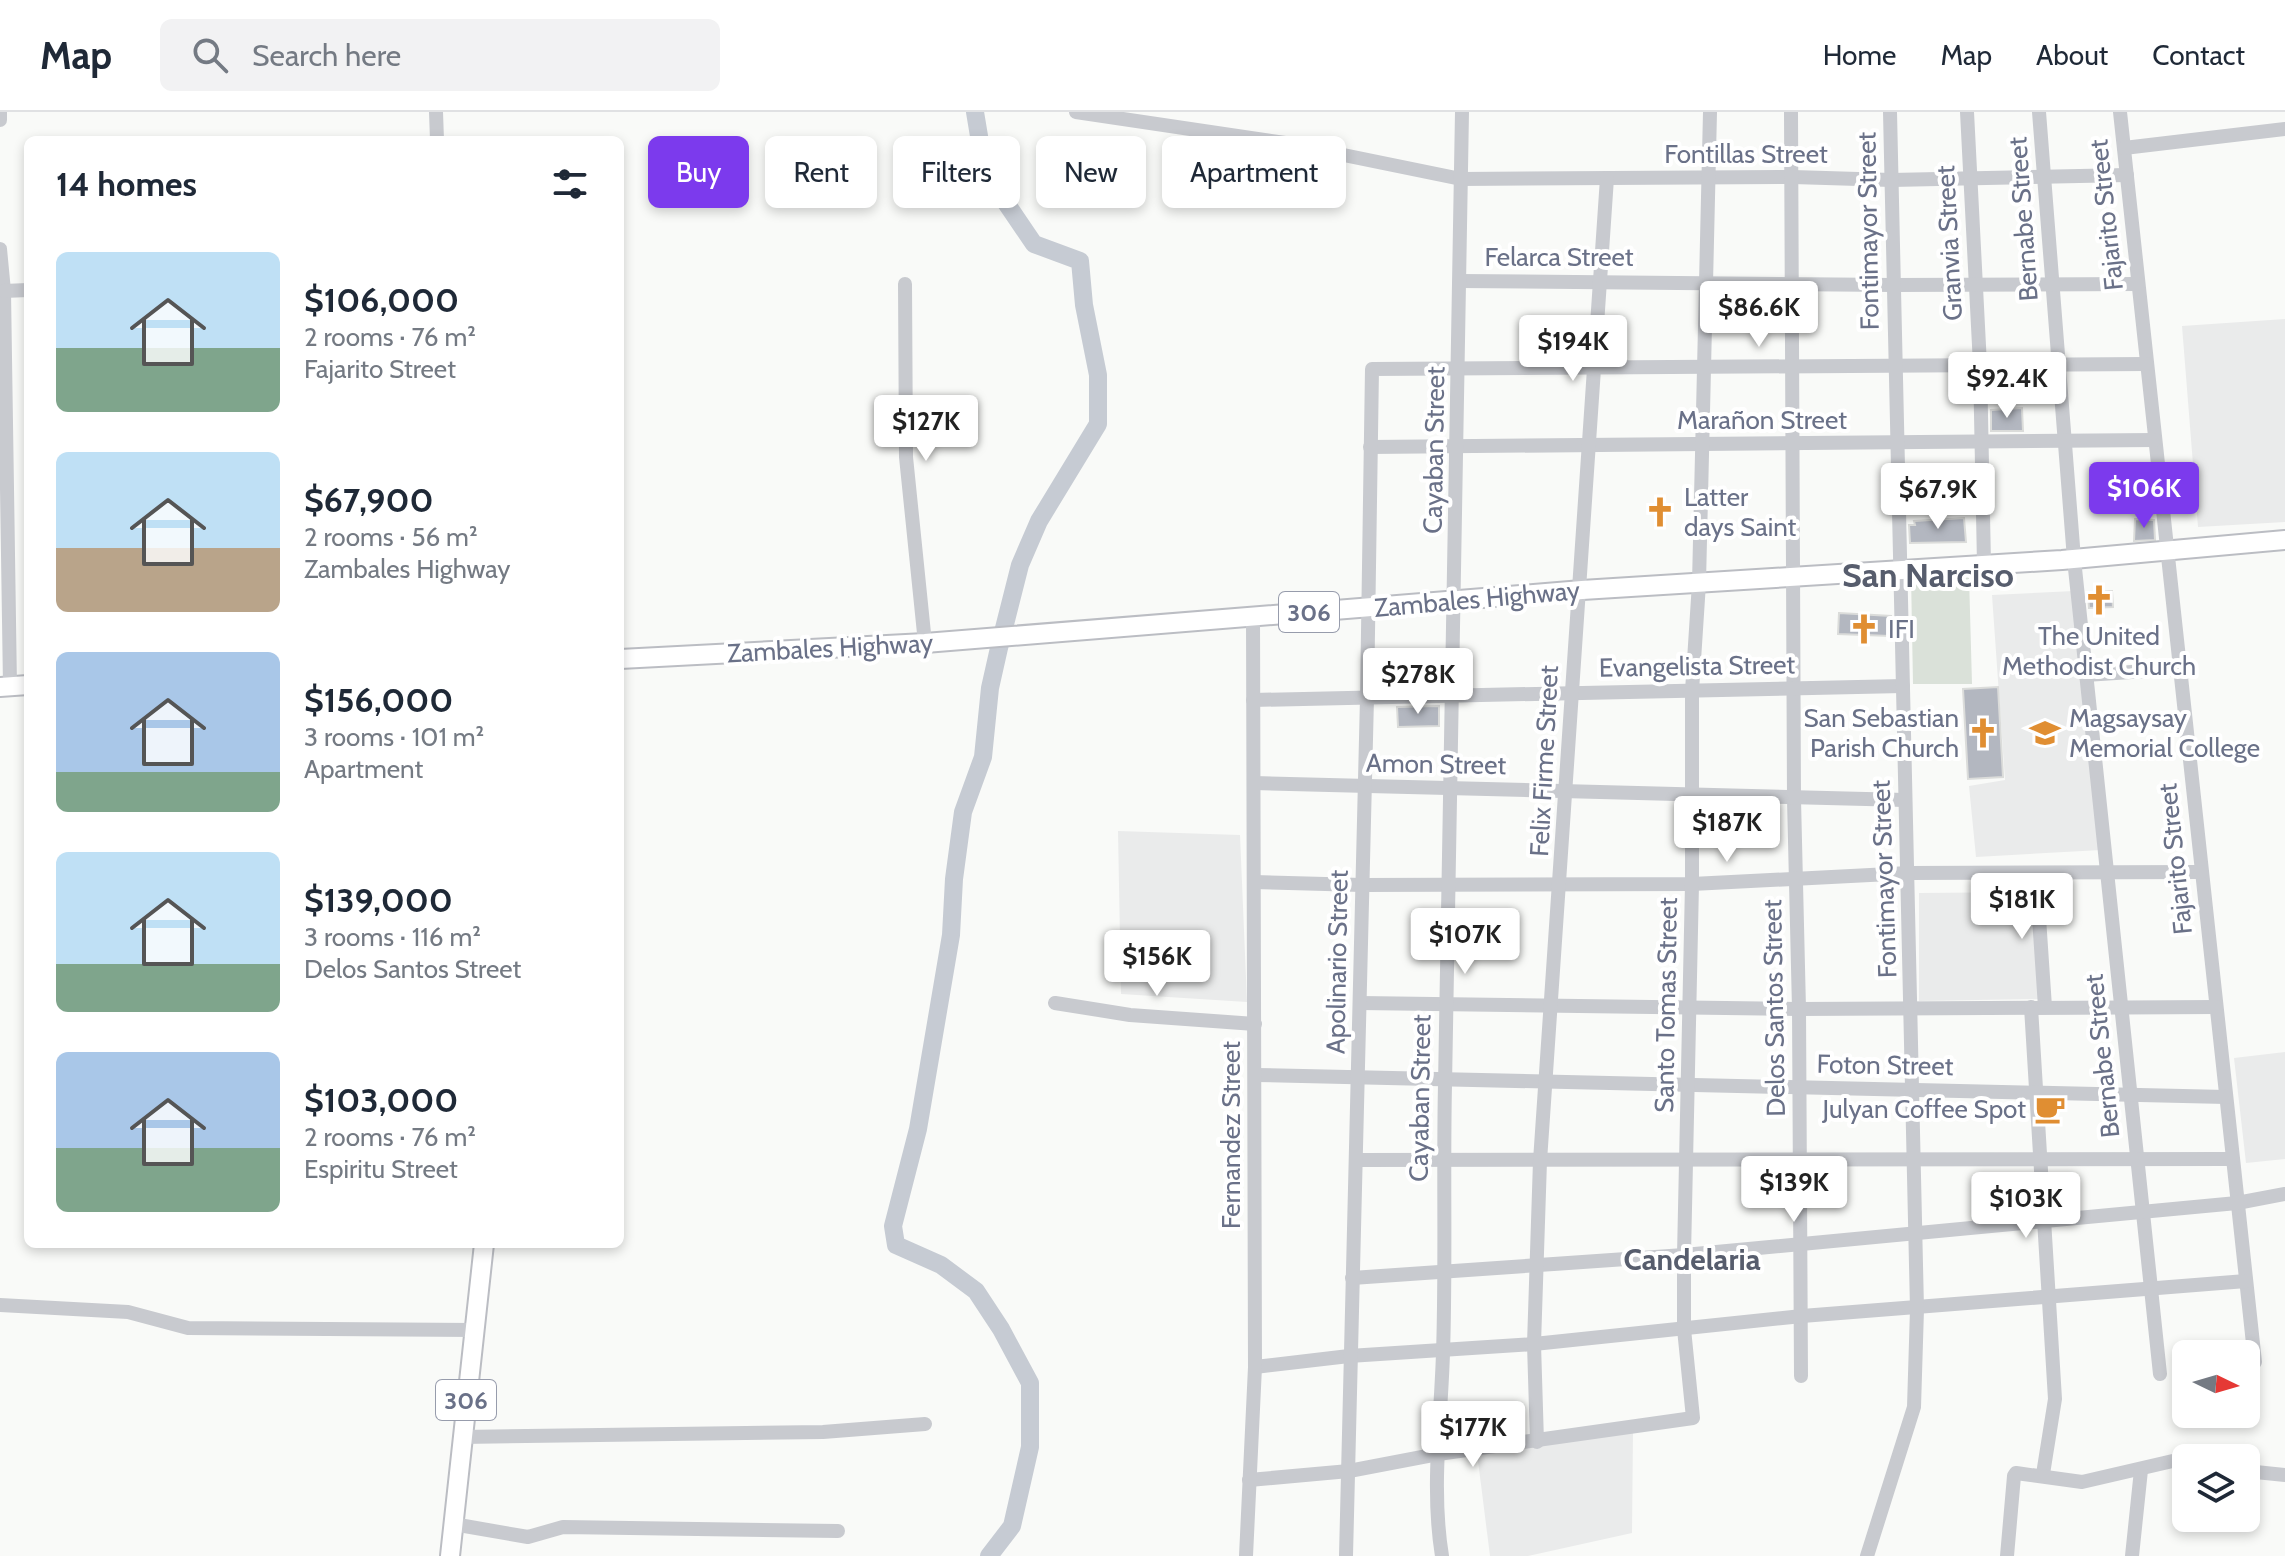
<!DOCTYPE html>
<meta charset="utf-8">
<style>
:root{--surface:#fff;--page:#f2f2f3;--text:#1f2937;--muted:#747a83;--line:#e0e1e3;--accent:#7c3aed}
body{margin:0;font-family:Cabin,sans-serif;background:var(--page);color:var(--text);height:100vh;display:flex;flex-direction:column;font-size:30px;white-space:nowrap}
*{box-sizing:border-box;margin:0}
p{font-size:26px;color:var(--muted)}
.icon{flex:none;width:44px;height:44px;fill:none;stroke:currentColor;stroke-width:2;stroke-linecap:round;stroke-linejoin:round}
.map{position:relative;flex:1;overflow:hidden}
.drawer{position:absolute;left:24px;top:24px;width:600px;height:1112px;display:flex;flex-direction:column;background:var(--surface);border-radius:12px;box-shadow:0 4px 12px #0003}
.drawer>*{flex:none}
.banner{position:absolute;left:648px;top:24px;width:760px;height:72px;display:flex;gap:16px}
.needle{width:52px;rotate:95deg}
.buttons{position:absolute;left:2172px;top:1228px;display:grid;gap:16px}
.buttons a{display:grid;place-items:center;width:88px;height:88px;border-radius:12px;background:var(--surface);box-shadow:0 4px 12px #0003;font-size:40px}
.price{position:absolute;translate:-50% -68px;padding:0 18px;border-radius:8px;background:#fff;color:#222;font-size:26px;line-height:52px;filter:drop-shadow(0 2px 4px #0008)}
.price::after{content:'';position:absolute;left:50%;top:48px;width:24px;height:18px;margin-left:-12px;background:inherit;clip-path:polygon(0 0,100% 0,50% 100%)}
.price.active{background:var(--accent);color:#fff}
ul{padding:0;list-style:none}
li{display:flex;align-items:center;gap:24px;height:200px;padding:0 32px}
li span{display:grid;place-items:center;flex:none;width:224px;height:160px;border-radius:12px;color:#555}
li>.icon{margin-inline-start:auto}
span .icon{width:96px;height:96px;fill:#fffc;stroke-width:1}
li b{font-size:34px}
h2{display:flex;justify-content:space-between;align-items:center;height:96px;padding:0 32px;font-size:34px}
.chip{padding:0 28px;border-radius:12px;background:var(--surface);box-shadow:0 4px 12px #0003;font-size:28px;line-height:72px}
.chip.active{background:var(--accent);color:#fff}
header{display:flex;align-items:center;gap:48px;box-sizing:border-box;height:112px;padding:0 40px;background:var(--surface);border-bottom:2px solid var(--line)}
header strong{font-size:38px}
nav{display:flex;gap:44px;margin-inline-start:auto;font-size:28px}
.search{width:560px;height:72px;background:var(--page);display:flex;align-items:center;gap:20px;box-sizing:border-box;padding:0 28px;border-radius:12px;color:var(--muted);font-size:30px}
.map>svg:first-child{display:block}
.built{fill:#eaebeb}
.green{fill:#dae1d9}
.lines{fill:none;stroke-linecap:round;stroke-linejoin:round}
.river{stroke:#c6cbd3;stroke-width:18}
.building{fill:#b3b7c0;stroke:#dbdcda;stroke-width:2}
.major-casing{stroke:#bbbdc3;stroke-width:22}
.minor{stroke:#c8cacf;stroke-width:14}
.major{stroke:#fff;stroke-width:18}
.labels{text-anchor:middle;dominant-baseline:central;stroke-width:8;stroke-linejoin:round;paint-order:stroke}
.shield{fill:#fff;stroke:#979cac;stroke-width:2}
.shield-label{font-size:24px;font-weight:bold;fill:#6a7188}
.street-label{font-size:26px;fill:#6a7188;stroke:#fff}
.poi-label{font-size:26px;fill:#6a7188;stroke:#fff;text-anchor:start}
.quarter-label{font-size:30px;font-weight:bold;fill:#575d6d;stroke:#fff}
.district-label{font-size:34px;font-weight:bold;fill:#575d6d;stroke:#fff}
</style>
<header>
<strong>Map</strong>
<div class="search"><svg class="icon" aria-label="search" viewBox="0 0 24 24"><circle cx="10" cy="10" r="6"/><path d="M15 15l6 6"/></svg>Search here</div>
<nav><a>Home</a><a>Map</a><a>About</a><a>Contact</a></nav>
</header>
<div class="map">
<svg width="2285" height="1444" viewBox="0 0 2285 1444">
<rect width="100%" height="100%" fill="#f9faf8"/>
<g class="built">
<path d="M 2285,207 L 2285,410 L 2198,415 L 2182,214 Z"/>
<path d="M 2074,479 L 2101,738 L 1976,745 L 1969,674 L 2005,668 L 1992,483 Z"/>
<path d="M 1118,719 L 1240,723 L 1247,890 L 1121,882 Z"/>
<path d="M 2033,780 L 2040,887 L 1919,889 L 1919,781 Z"/>
<path d="M 2285,940 L 2285,1047 L 2246,1051 L 2234,946 Z"/>
<path d="M 1633,1320 L 1632,1421 L 1528,1444 L 1490,1444 L 1477,1341 Z"/>
</g>
<path class="green" d="M 1911,463 L 1969,464 L 1972,572 L 1913,572 Z"/>
<g class="lines">
<path class="river" d="M 975,0 L 985,60 L 1034,132 L 1080,149 L 1084,193 L 1098,263 L 1098,312 L 1039,409 L 1020,453 L 999,536 L 990,576 L 983,645 L 963,700 L 954,767 L 951,823 L 918,1017 L 893,1114 L 896,1133 L 941,1153 L 976,1179 L 1001,1217 L 1030,1271 L 1030,1335 L 1012,1414 L 989,1444"/>
</g>
<g class="building">
<path d="M 2022,296 L 2023,319 L 1991,319 L 1991,298 Z"/>
<path d="M 1964,406 L 1966,430 L 1910,431 L 1909,413 L 1915,413 L 1914,409 Z"/>
<path d="M 2135,407 L 2154,408 L 2155,428 L 2134,429 Z"/>
<path d="M 2112,479 L 2113,495 L 2089,496 L 2088,481 Z"/>
<path d="M 1839,501 L 1891,504 L 1890,524 L 1838,522 Z"/>
<path d="M 1998,575 L 2003,665 L 1968,667 L 1963,577 Z"/>
<path d="M 1439,594 L 1439,614 L 1398,615 L 1397,595 Z"/>
</g>
<g class="lines">
<g class="major-casing">
<g id="major">
<path d="M 620,547 L 925,531 L 1582,478 L 2062,448 L 2285,428"/>
<path d="M 0,575 L 28,573"/>
<path d="M 450,1444 L 484,1132"/>
</g>
</g>
<g class="minor">
<path d="M 436,0 L 437,28"/>
<path d="M 1076,0 L 1285,31 L 1461,67 L 1793,65 L 1891,68 L 2127,63"/>
<path d="M 1791,0 L 1794,687 L 1799,897 L 1801,1264"/>
<path d="M 1967,0 L 1980,253 L 1984,452"/>
<path d="M 2039,0 L 2074,447 L 2160,1262"/>
<path d="M 2120,0 L 2255,1250"/>
<path d="M 0,8 L 0,0"/>
<path d="M 2124,36 L 2285,17"/>
<path d="M 0,137 L 4,179 L 10,574"/>
<path d="M 1460,169 L 1893,173 L 2138,172"/>
<path d="M 905,172 L 906,345 L 925,531"/>
<path d="M 4,179 L 28,178"/>
<path d="M 1370,335 L 2154,328"/>
<path d="M 2085,563 L 2178,557"/>
<path d="M 1253,588 L 1903,574"/>
<path d="M 1254,671 L 1905,688"/>
<path d="M 2036,761 L 2045,895"/>
<path d="M 1254,770 L 1362,773 L 1692,772 L 1909,761 L 2201,760"/>
<path d="M 1055,891 L 1130,903 L 1255,912"/>
<path d="M 1360,891 L 1799,897 L 2216,895"/>
<path d="M 2031,895 L 2055,1287 L 2043,1362"/>
<path d="M 1256,963 L 2226,985"/>
<path d="M 1357,1048 L 2232,1047"/>
<path d="M 1352,1166 L 1684,1143 L 2237,1091 L 2285,1082"/>
<path d="M 0,1193 L 128,1200 L 188,1216 L 474,1218"/>
<path d="M 1255,1255 L 1349,1244 L 1534,1232 L 1802,1204 L 2246,1169"/>
<path d="M 462,1325 L 823,1320 L 925,1312"/>
<path d="M 1537,1330 L 1534,1232 L 1540,1049 L 1607,66"/>
<path d="M 2246,1359 L 2285,1363"/>
<path d="M 1249,1368 L 1349,1359 L 1438,1342 L 1693,1306 L 1684,1217 L 1684,1143 L 1692,772 L 1692,579 L 1699,471 L 1710,0"/>
<path d="M 453,1412 L 528,1425 L 563,1415 L 838,1419"/>
<path d="M 1246,1444 L 1255,1255 L 1253,505"/>
<path d="M 1346,1444 L 1367,586 L 1372,257 L 2146,252"/>
<path d="M 1442,1444 C 1431,1377 1441,1308 1443,1241 C 1446,1152 1443,1062 1445,973 C 1451,648 1459,324 1462,0"/>
<path d="M 1867,1444 L 1914,1295 L 1917,1197 L 1890,0"/>
<path d="M 2007,1444 L 2014,1364 L 2016,1361 L 2082,1370 L 2177,1348 L 2186,1349"/>
<path d="M 2132,1444 L 2141,1358"/>
</g>
<use href="#major" class="major"/>
</g>
<defs>
<g id="church-bare" transform="scale(2.4)"><path d="M-1.2-6h2.4v3.5h3.3v2.4h-3.3V6h-2.4V-.1h-3.3v-2.4h3.3Z" fill="#e08e32" stroke="#fff" stroke-width="2.5" paint-order="stroke"/></g>
<g id="university-bare" transform="scale(2.4)"><path d="M0-5L7-2L0 1L-7-2ZM-4 1L0 2.5L4 1V4Q0 6-4 4Z" fill="#e08e32" stroke="#fff" stroke-width="2.5" paint-order="stroke"/></g>
<g id="cafe-bare" transform="scale(2.4)"><path d="M-5.5-4.5H6V0H3Q3 3.5 0 3.5H-2.5Q-5.5 3.5-5.5 0ZM3-3.2v2h1.7v-2ZM-6 4.5H4V6H-6Z" fill="#e08e32" stroke="#fff" stroke-width="2.5" paint-order="stroke"/></g>
</defs>
<g fill-rule="evenodd">
<use href="#church-bare" x="1660" y="400"/>
<use href="#church-bare" x="2099" y="488"/>
<use href="#church-bare" x="1864" y="517"/>
<use href="#church-bare" x="1983" y="621"/>
<use href="#university-bare" x="2045" y="621"/>
<use href="#cafe-bare" x="2050" y="997"/>
</g>
<g class="labels">
<g class="shield">
<rect x="1279" y="480" width="60" height="40" rx="6"/>
<rect x="436" y="1268" width="60" height="40" rx="6"/>
</g>
<g class="shield-label">
<text x="1309" y="500">306</text>
<text x="466" y="1288">306</text>
</g>
<g class="street-label">
<text x="1746" y="42">Fontillas Street</text>
<text transform="translate(2106 103) rotate(-96)">Fajarito Street</text>
<text transform="translate(2023 107) rotate(-94)">Bernabe Street</text>
<text transform="translate(1868 119) rotate(-91)">Fontimayor Street</text>
<text transform="translate(1949 131) rotate(-93)">Granvia Street</text>
<text x="1559" y="145">Felarca Street</text>
<text x="1762" y="308">Marañon Street</text>
<text transform="translate(1434 338) rotate(-89)">Cayaban Street</text>
<text transform="translate(1477 487) rotate(-5)">Zambales Highway</text>
<text transform="translate(830 536) rotate(-3)">Zambales Highway</text>
<text transform="translate(1697 554) rotate(-1)">Evangelista Street</text>
<text transform="translate(1544 649) rotate(-87)">Felix Firme Street</text>
<text transform="translate(1436 652) rotate(1)">Amon Street</text>
<text transform="translate(2175 747) rotate(-96)">Fajarito Street</text>
<text transform="translate(1884 767) rotate(-92)">Fontimayor Street</text>
<text transform="translate(1337 850) rotate(-89)">Apolinario Street</text>
<text transform="translate(1666 893) rotate(-89)">Santo Tomas Street</text>
<text transform="translate(1774 896) rotate(-91)">Delos Santos Street</text>
<text transform="translate(2102 944) rotate(-96)">Bernabe Street</text>
<text transform="translate(1885 953) rotate(1)">Foton Street</text>
<text transform="translate(1420 986) rotate(-89)">Cayaban Street</text>
<text transform="translate(1231 1023) rotate(-90)">Fernandez Street</text>
</g>
<g class="poi-label">
<text x="1684" y="385">Latter<tspan x="1684" dy="30">days Saint</tspan></text>
<text x="1888" y="517">IFI</text>
<text x="2099" y="524" text-anchor="middle">The United<tspan x="2099" dy="30">Methodist Church</tspan></text>
<text x="1959" y="606" text-anchor="end">San Sebastian<tspan x="1959" dy="30">Parish Church</tspan></text>
<text x="2069" y="606">Magsaysay<tspan x="2069" dy="30">Memorial College</tspan></text>
<text x="2026" y="997" text-anchor="end">Julyan Coffee Spot</text>
</g>
<g class="quarter-label">
<text x="1692" y="1147">Candelaria</text>
</g>
<g class="district-label">
<text x="1928" y="463">San Narciso</text>
</g>
</g>
</svg>
<div class="buttons">
<a><svg class="needle" viewBox="-14 -14 28 28"><path d="M0-13l5 13h-10z" fill="#e53935"/><path d="M0 13l5-13h-10z" fill="#747a83"/></svg></a>
<a><svg class="icon" aria-label="layers" viewBox="0 0 24 24"><path d="M12 4l9 5-9 5-9-5zM3 14l9 5 9-5"/></svg></a>
</div>
<b class="price" style="left:1759px;top:237px">$86.6K</b>
<b class="price" style="left:1573px;top:271px">$194K</b>
<b class="price" style="left:2007px;top:308px">$92.4K</b>
<b class="price" style="left:926px;top:351px">$127K</b>
<b class="price active" style="left:2144px;top:418px">$106K</b>
<b class="price" style="left:1938px;top:419px">$67.9K</b>
<b class="price" style="left:1418px;top:604px">$278K</b>
<b class="price" style="left:1727px;top:752px">$187K</b>
<b class="price" style="left:2022px;top:829px">$181K</b>
<b class="price" style="left:1465px;top:864px">$107K</b>
<b class="price" style="left:1157px;top:886px">$156K</b>
<b class="price" style="left:1794px;top:1112px">$139K</b>
<b class="price" style="left:2026px;top:1128px">$103K</b>
<b class="price" style="left:1473px;top:1357px">$177K</b>
<div class="banner">
<a class="chip active">Buy</a>
<a class="chip">Rent</a>
<a class="chip">Filters</a>
<a class="chip">New</a>
<a class="chip">Apartment</a>
</div>
<section class="drawer">
<h2>14 homes<svg class="icon" aria-label="filters" viewBox="0 0 24 24"><path d="M4 7h16M4 17h16"/><circle cx="9" cy="7" r="2"/><circle cx="15" cy="17" r="2"/></svg></h2>
<ul>
<li><span style="background:linear-gradient(#bfe0f5 60%,#7fa58c 0)"><svg class="icon" aria-label="home" viewBox="0 0 24 24"><path d="M3 11l9-7 9 7M6 9v11h12V9"/></svg></span><div><b>$106,000</b><p>2 rooms · 76 m²</p><p>Fajarito Street</p></div></li>
<li><span style="background:linear-gradient(#bfe0f5 60%,#b9a48a 0)"><svg class="icon" aria-label="home" viewBox="0 0 24 24"><path d="M3 11l9-7 9 7M6 9v11h12V9"/></svg></span><div><b>$67,900</b><p>2 rooms · 56 m²</p><p>Zambales Highway</p></div></li>
<li><span style="background:linear-gradient(#a9c7e8 75%,#7fa58c 0)"><svg class="icon" aria-label="home" viewBox="0 0 24 24"><path d="M3 11l9-7 9 7M6 9v11h12V9"/></svg></span><div><b>$156,000</b><p>3 rooms · 101 m²</p><p>Apartment</p></div></li>
<li><span style="background:linear-gradient(#bfe0f5 70%,#7fa58c 0)"><svg class="icon" aria-label="home" viewBox="0 0 24 24"><path d="M3 11l9-7 9 7M6 9v11h12V9"/></svg></span><div><b>$139,000</b><p>3 rooms · 116 m²</p><p>Delos Santos Street</p></div></li>
<li><span style="background:linear-gradient(#a9c7e8 60%,#7fa58c 0)"><svg class="icon" aria-label="home" viewBox="0 0 24 24"><path d="M3 11l9-7 9 7M6 9v11h12V9"/></svg></span><div><b>$103,000</b><p>2 rooms · 76 m²</p><p>Espiritu Street</p></div></li>
</ul>
</section>
</div>
